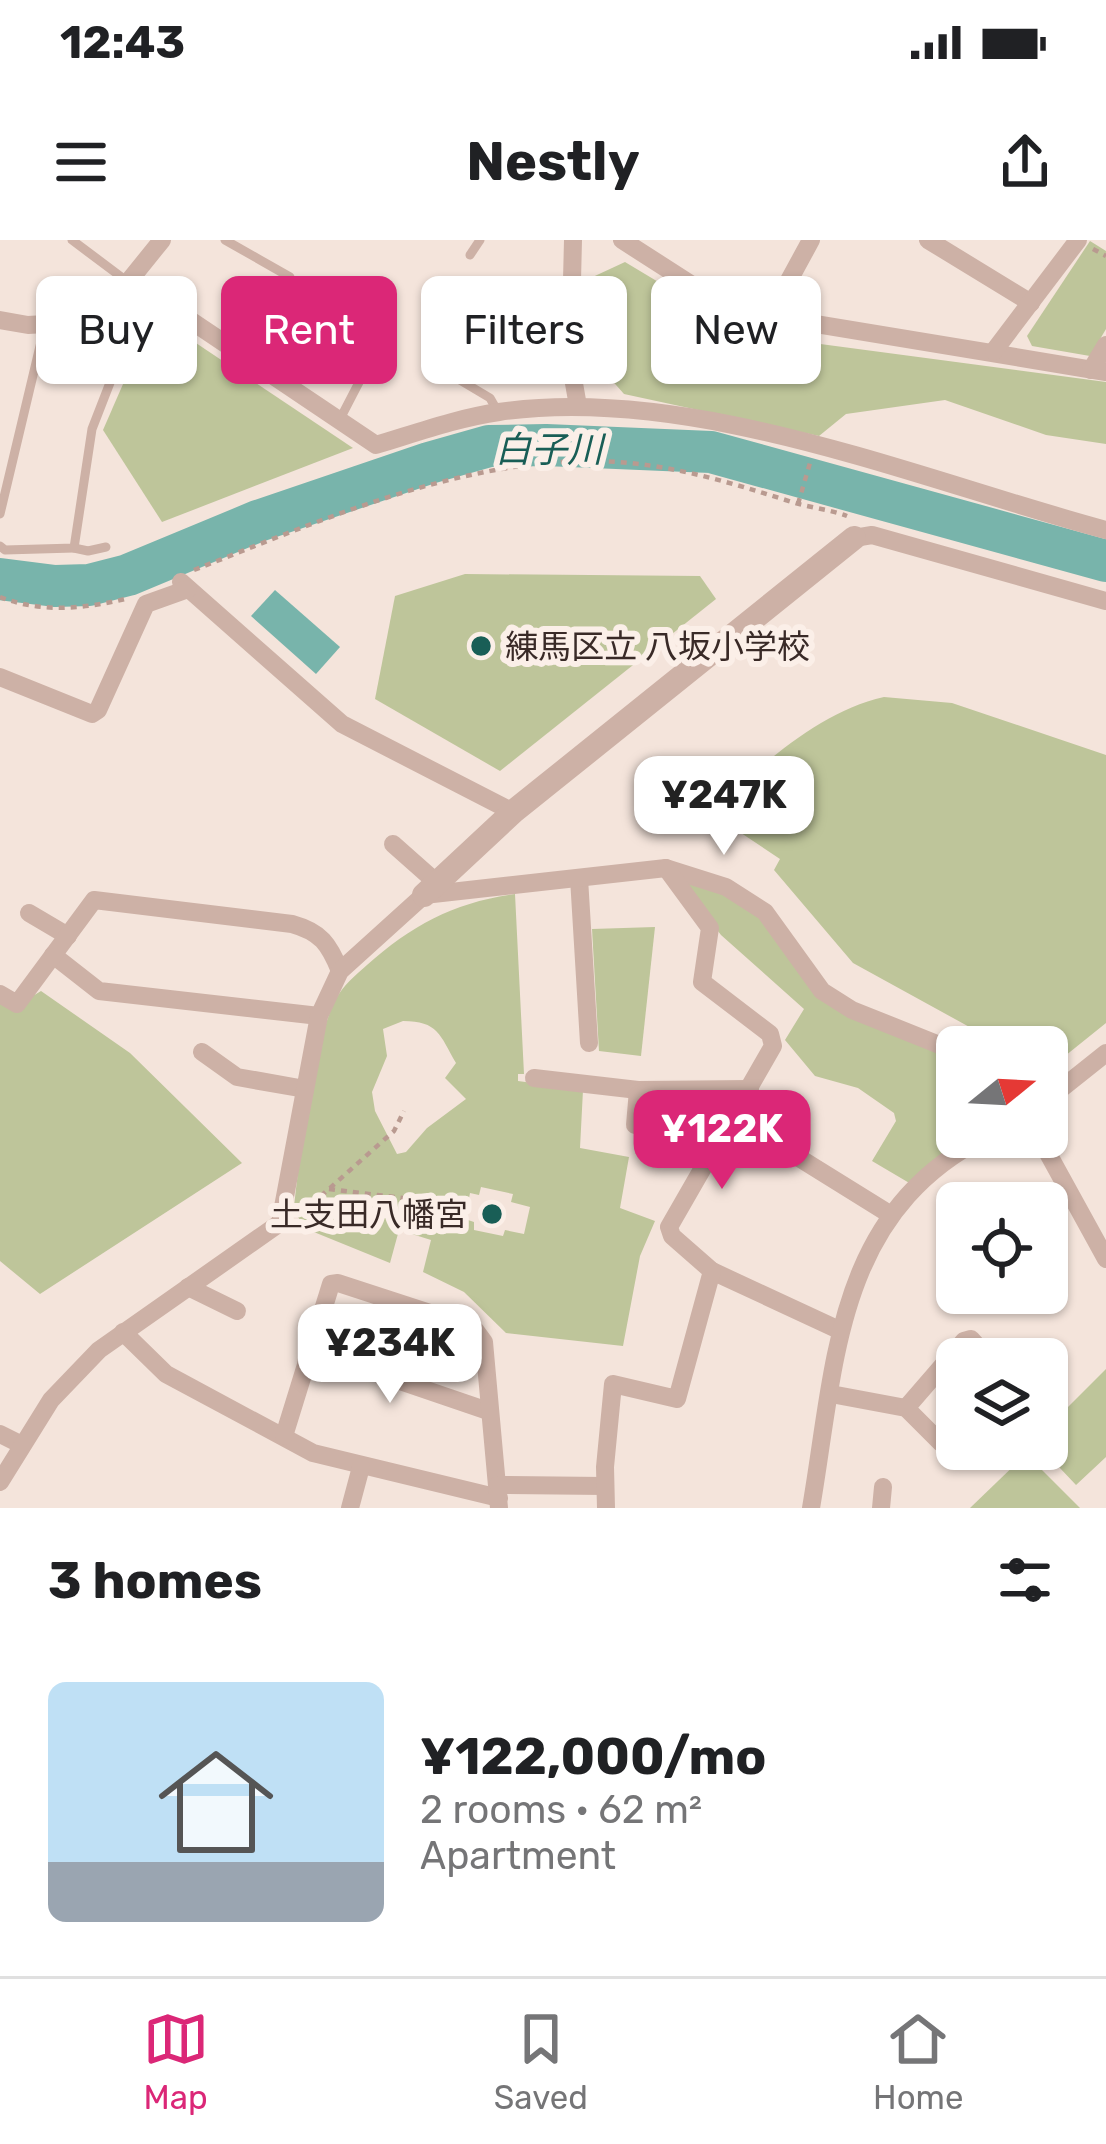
<!DOCTYPE html>
<meta charset="utf-8">
<style>
:root{--surface:#fff;--page:#f6f6f6;--text:#202124;--muted:#757577;--line:#e0e0e0;--accent:#db2777}
body{margin:0;font-family:Rubik,"Noto Sans JP",sans-serif;background:var(--page);color:var(--text);height:100vh;display:flex;flex-direction:column;font-size:45px;white-space:nowrap}
*{box-sizing:border-box;margin:0}
p{font-size:39px;color:var(--muted)}
.icon{flex:none;width:66px;height:66px;fill:none;stroke:currentColor;stroke-width:2;stroke-linecap:round;stroke-linejoin:round}
.map{position:relative;height:1268px;overflow:hidden}
.drawer{display:flex;flex-direction:column;background:var(--surface);flex:1}
.drawer>*{flex:none}
.hud{position:absolute;left:36px;top:36px;width:1035px;height:108px;display:flex;gap:24px}
.needle{width:78px;rotate:72deg}
.fabs{position:absolute;left:936px;top:786px;display:grid;gap:24px}
.fabs a{display:grid;place-items:center;width:132px;height:132px;border-radius:18px;background:var(--surface);box-shadow:0 3px 9px #0004;font-size:60px}
.price{position:absolute;translate:-50% -102px;padding:0 27px;border-radius:24px;background:#fff;color:#222;font-size:39px;line-height:78px;filter:drop-shadow(0 3px 6px #0008)}
.price::after{content:'';position:absolute;left:50%;top:72px;width:36px;height:27px;margin-left:-18px;background:inherit;clip-path:polygon(0 0,100% 0,50% 100%)}
.price.selected{background:var(--accent);color:#fff}
ul{padding:0;list-style:none}
li{display:flex;align-items:center;gap:36px;height:300px;padding:0 48px}
li+li{border-top:3px solid var(--line)}
li span{display:grid;place-items:center;flex:none;width:336px;height:240px;border-radius:18px;color:#555}
li>.icon{margin-inline-start:auto}
span .icon{width:144px;height:144px;fill:#fffc;stroke-width:1}
li b{font-size:51px}
h2{display:flex;justify-content:space-between;align-items:center;height:144px;padding:0 48px;font-size:51px}
.chip{padding:0 42px;border-radius:18px;background:var(--surface);box-shadow:0 3px 9px #0004;font-size:42px;line-height:108px}
.chip.selected{background:var(--accent);color:#fff}
.status{display:flex;justify-content:space-between;align-items:center;height:84px;padding:0 60px;background:var(--surface);direction:ltr}
.status svg{height:33px;fill:currentColor}
header{display:flex;justify-content:space-between;align-items:center;height:156px;padding:0 48px;background:var(--surface);font-size:54px;font-weight:700}
.tab-bar{display:flex;justify-content:space-around;align-items:center;height:168px;border-top:3px solid var(--line);background:var(--surface);font-size:33px;color:var(--muted)}
.tab-bar a{display:grid;justify-items:center;gap:6px}
.tab-bar .selected{color:var(--accent)}
.map>svg:first-child{display:block}
.green{fill:#bec59a;fill-rule:evenodd}
.water{fill:#78b4ab}
.lines{fill:none;stroke-linecap:round;stroke-linejoin:round}
.river{stroke:#78b4ab;stroke-width:42}
.path{stroke:#b99a90;stroke-width:4.5;stroke-dasharray:6 6;stroke-linecap:butt}
.service{stroke:#cdb1a6;stroke-width:9}
.minor{stroke:#cdb1a6;stroke-width:18}
.tertiary{stroke:#cdb1a6;stroke-width:24}
.poi-dot{fill:#195e56;stroke:#fbefe8;stroke-width:4.5}
.labels{text-anchor:middle;dominant-baseline:central;stroke-width:12;stroke-linejoin:round;paint-order:stroke}
.poi-label{font-size:33px;fill:#392a27;stroke:#fbefe8;text-anchor:start}
.water-label{font-size:36px;font-style:italic;fill:#195e56;stroke:#fbefe8}
</style>
<div class="status"><b>12:43</b><svg viewBox="0 0 49 12"><path d="M0 12V9h3v3zM5 12V6h3v6zM10 12V3h3v9zM15 12V0h3v12zM26 1h20v11H26zM47 4h2v5h-2z"/></svg></div>
<header><svg class="icon" aria-label="menu" viewBox="0 0 24 24"><path d="M4 6h16M4 12h16M4 18h16"/></svg>Nestly<svg class="icon" aria-label="share" viewBox="0 0 24 24"><path d="M12 15V3M7 8l5-5 5 5M5 13v7h14v-7"/></svg></header>
<div class="map">
<svg width="1106" height="1268" viewBox="0 0 1106 1268">
<rect width="100%" height="100%" fill="#f4e4db"/>
<g class="green">
<path d="M 1090,1 L 1106,11 L 1106,89 L 1090,116 L 1032,106 L 1027,96 Z"/>
<path d="M 625,22 L 745,94 L 1106,142 L 1106,204 L 1046,195 L 945,160 L 846,174 L 819,196 L 624,154 L 586,111 L 584,41 Z"/>
<path d="M 187,97 L 353,208 L 162,282 L 103,190 L 137,112 L 157,98 Z"/>
<path d="M 465,334 L 700,336 L 716,359 L 500,531 L 375,459 L 395,356 Z"/>
<path d="M 884,457 L 952,463 L 1106,515 L 1106,783 L 1060,820 L 1053,811 L 1047,816 L 1047,807 L 1015,807 L 1012,791 L 984,795 L 853,723 L 774,630 L 780,619 L 708,571 C 761,528 816,472 884,457 Z"/>
<path d="M 697,641 L 762,675 L 819,754 L 957,818 L 957,897 L 973,897 L 911,944 L 872,921 L 896,881 L 894,873 L 858,848 L 815,836 L 785,800 L 804,769 L 721,695 L 685,648 L 686,644 Z"/>
<path d="M 515,654 L 524,834 L 518,834 L 518,841 L 583,850 L 580,908 L 629,917 L 620,968 L 655,981 L 640,1016 L 623,1106 L 506,1093 L 464,1052 L 423,1032 L 431,1000 L 399,990 L 390,1023 L 304,988 L 294,969 C 299,920 314,799 336,759 C 343,745 356,735 367,725 C 412,685 455,662 515,654 ZM 403,781 C 438,781 440,795 456,823 L 445,838 L 466,859 L 427,888 L 406,912 L 397,914 L 375,871 L 372,852 L 387,816 L 383,789 ZM 481,947 L 513,954 L 511,962 L 530,967 L 524,994 L 505,990 L 503,996 L 474,990 L 474,982 L 465,979 L 470,953 L 479,955 Z"/>
<path d="M 655,687 L 641,816 L 599,811 L 592,689 Z"/>
<path d="M 41,751 L 130,813 L 242,923 L 40,1054 L 0,1021 L 0,761 L 13,768 Z"/>
<path d="M 1106,1129 L 1106,1217 L 1076,1245 L 1042,1209 L 1047,1209 L 1047,1188 Z"/>
<path d="M 1026,1214 L 1080,1268 L 970,1268 Z"/>
</g>
<path class="water" d="M 275,350 L 340,407 L 316,434 L 251,376 Z"/>
<g class="lines">
<path class="river" d="M 0,339 L 55,346 L 89,345 L 128,335 L 258,281 L 429,223 L 489,206 L 546,205 L 711,212 L 1106,321"/>
<g class="path">
<path d="M 1093,9 L 1106,16"/>
<path d="M 798,264 L 810,223"/>
<path d="M 194,330 C 322,280 459,219 599,221 C 668,223 729,242 795,263 C 812,268 832,270 847,276"/>
<path d="M 0,357 C 41,373 83,369 125,359"/>
<path d="M 329,949 L 459,965"/>
<path d="M 303,972 L 394,891 L 404,871"/>
</g>
<g class="service">
<path d="M 72,0 L 128,42"/>
<path d="M 225,0 L 290,37"/>
<path d="M 470,15 L 480,0"/>
<path d="M 327,60 L 384,94 L 339,181"/>
<path d="M 448,133 L 490,158 L 498,172"/>
<path d="M 0,274 L 45,85"/>
<path d="M 0,306 L 5,310 L 74,308 L 92,189 L 134,81"/>
<path d="M 74,308 L 88,311 L 106,307"/>
</g>
<g class="minor">
<path d="M 573,0 L 570,121 L 578,166"/>
<path d="M 622,0 L 731,70 L 1106,132"/>
<path d="M 928,0 L 1031,63"/>
<path d="M 773,77 L 774,68 L 811,0"/>
<path d="M 108,79 L 112,62 L 162,0"/>
<path d="M 0,80 L 28,85 L 184,76 L 376,205 C 416,193 457,178 499,172 C 693,144 920,240 1106,290"/>
<path d="M 994,111 L 1078,0"/>
<path d="M 1091,130 L 1106,105"/>
<path d="M 854,298 L 872,295 L 1106,361"/>
<path d="M 181,342 L 342,484 L 513,572"/>
<path d="M 0,437 L 92,474 L 98,470 L 146,364 L 188,349"/>
<path d="M 393,604 L 437,643"/>
<path d="M 579,638 L 589,803"/>
<path d="M 29,673 L 68,696"/>
<path d="M 53,715 L 99,751 L 319,776"/>
<path d="M 0,754 L 17,764 L 94,660 L 292,684 C 321,692 329,704 340,731"/>
<path d="M 202,812 L 237,837 L 305,849"/>
<path d="M 534,838 L 638,850 L 750,849"/>
<path d="M 1047,860 L 1106,813"/>
<path d="M 735,878 L 891,975"/>
<path d="M 635,885 L 638,850"/>
<path d="M 1039,897 L 1106,1019"/>
<path d="M 712,1031 L 839,1090"/>
<path d="M 188,1047 L 237,1071"/>
<path d="M 123,1092 L 166,1134 L 313,1213 L 499,1258"/>
<path d="M 309,1110 L 488,1171"/>
<path d="M 831,1154 L 906,1168 L 941,1203 L 957,1188"/>
<path d="M 906,1168 L 964,1101 L 971,1099 L 989,1119"/>
<path d="M 0,1194 L 22,1205"/>
<path d="M 284,1196 L 331,1044 L 338,1043 L 473,1087 L 484,1102 L 499,1268"/>
<path d="M 0,1242 L 51,1160 L 99,1110 L 280,983 L 319,776 L 340,731 L 424,655 L 666,628 L 726,647 L 765,672 L 822,751 L 852,770 L 957,812"/>
<path d="M 498,1245 L 605,1246"/>
<path d="M 350,1268 L 361,1227"/>
<path d="M 606,1268 L 605,1227 L 613,1144 L 677,1159 L 712,1031 L 672,996 L 669,987 L 773,806 L 770,794 L 702,742 L 710,688 L 666,628"/>
<path d="M 811,1268 C 836,1123 835,974 985,897"/>
<path d="M 881,1268 L 883,1247"/>
</g>
<path class="tertiary" d="M 424,655 L 513,572 L 854,298"/>
</g>
<g class="poi-dot">
<circle cx="481" cy="406" r="12"/>
<circle cx="492" cy="974" r="12"/>
</g>
<g class="labels">
<g class="poi-label">
<text x="505" y="406">練馬区立 八坂小学校</text>
<text x="468" y="974" text-anchor="end">土支田八幡宮</text>
</g>
<g class="water-label">
<text x="549" y="209">白子川</text>
</g>
</g>
</svg>
<div class="fabs">
<a><svg class="needle" viewBox="-14 -14 28 28"><path d="M0-13l5 13h-10z" fill="#e53935"/><path d="M0 13l5-13h-10z" fill="#757577"/></svg></a>
<a><svg class="icon" aria-label="locate" viewBox="0 0 24 24"><circle cx="12" cy="12" r="6"/><path d="M12 2v4M12 18v4M2 12h4M18 12h4"/></svg></a>
<a><svg class="icon" aria-label="layers" viewBox="0 0 24 24"><path d="M12 4l9 5-9 5-9-5zM3 14l9 5 9-5"/></svg></a>
</div>
<b class="price" style="left:724px;top:618px">¥247K</b>
<b class="price selected" style="left:722px;top:952px">¥122K</b>
<b class="price" style="left:390px;top:1166px">¥234K</b>
<div class="hud">
<a class="chip">Buy</a>
<a class="chip selected">Rent</a>
<a class="chip">Filters</a>
<a class="chip">New</a>
</div>
</div>
<section class="drawer">
<h2>3 homes<svg class="icon" aria-label="filters" viewBox="0 0 24 24"><path d="M4 7h16M4 17h16"/><circle cx="9" cy="7" r="2"/><circle cx="15" cy="17" r="2"/></svg></h2>
<ul>
<li><span style="background:linear-gradient(#bfe0f5 75%,#9aa5b1 0)"><svg class="icon" aria-label="home" viewBox="0 0 24 24"><path d="M3 11l9-7 9 7M6 9v11h12V9"/></svg></span><div><b>¥122,000/mo</b><p>2 rooms · 62 m²</p><p>Apartment</p></div></li>
</ul>
</section>
<nav class="tab-bar">
<a class="selected"><svg class="icon" aria-label="map" viewBox="0 0 24 24"><path d="M3 6l6-2 6 2 6-2v14l-6 2-6-2-6 2zM9 4v14M15 6v14"/></svg>Map</a>
<a><svg class="icon" aria-label="saved" viewBox="0 0 24 24"><path d="M7 4h10v16l-5-4-5 4z"/></svg>Saved</a>
<a><svg class="icon" aria-label="home" viewBox="0 0 24 24"><path d="M3 11l9-7 9 7M6 9v11h12V9"/></svg>Home</a>
</nav>
